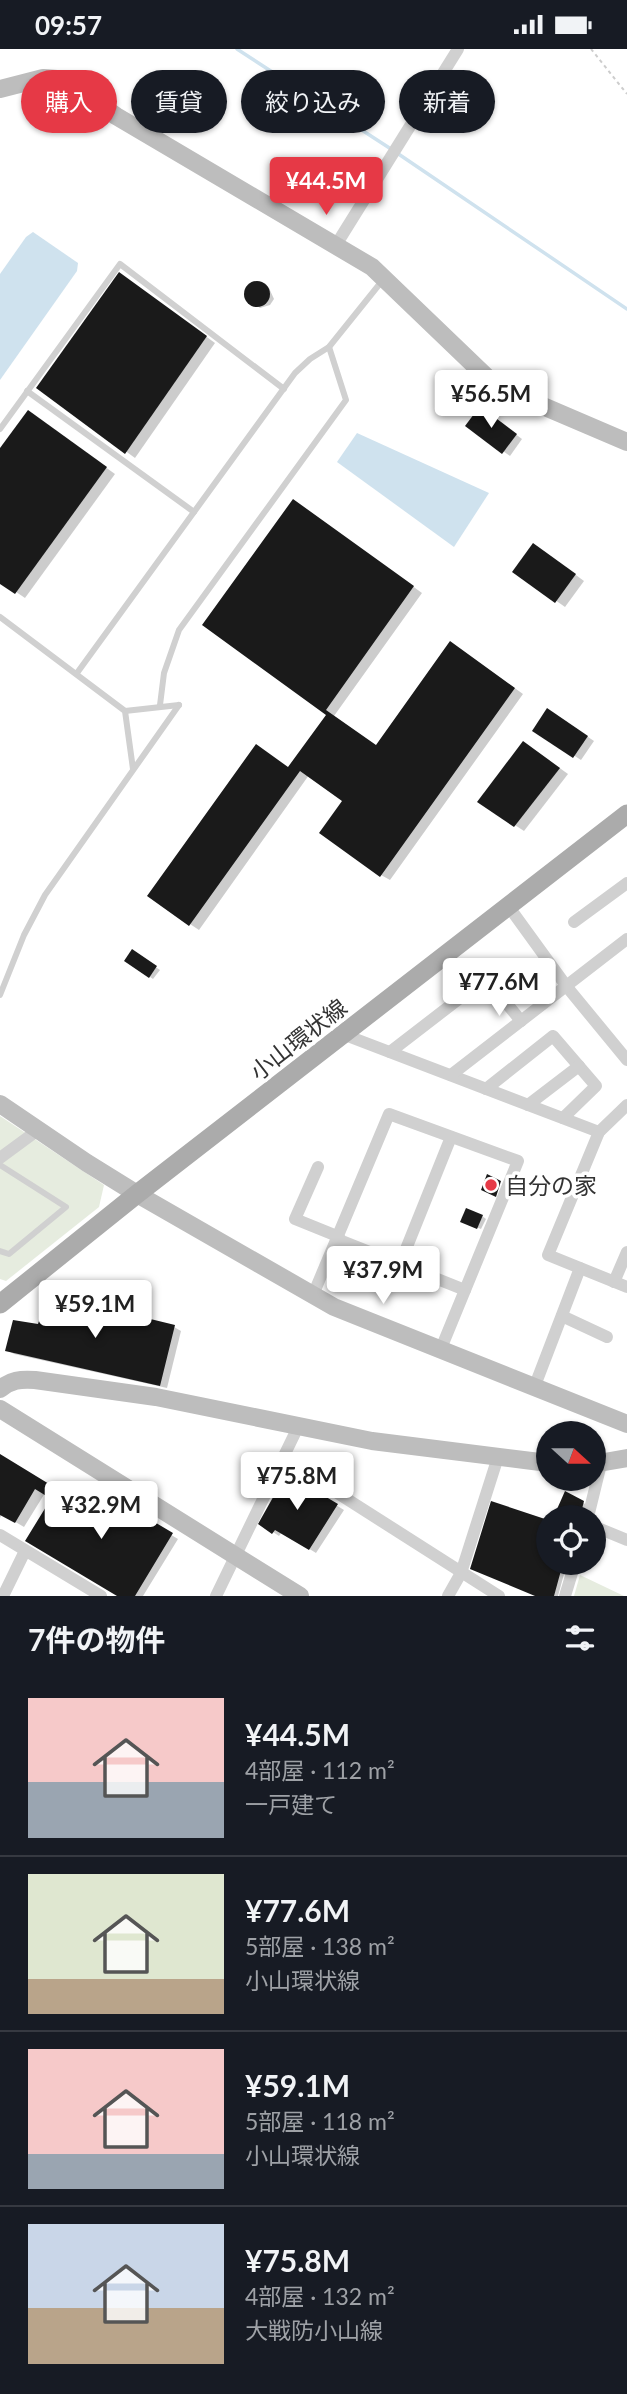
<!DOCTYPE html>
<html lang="ja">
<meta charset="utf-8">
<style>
:root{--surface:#171b24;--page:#242831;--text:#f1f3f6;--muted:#9ea1a6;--line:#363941;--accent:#e63946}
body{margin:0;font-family:Lato,"Noto Sans JP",sans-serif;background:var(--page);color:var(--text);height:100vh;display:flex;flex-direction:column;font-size:26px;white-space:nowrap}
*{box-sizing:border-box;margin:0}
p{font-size:23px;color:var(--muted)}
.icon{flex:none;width:38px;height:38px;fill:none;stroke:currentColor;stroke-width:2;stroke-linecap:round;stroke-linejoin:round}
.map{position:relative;height:1547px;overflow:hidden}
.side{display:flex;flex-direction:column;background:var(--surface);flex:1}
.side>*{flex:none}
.top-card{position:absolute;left:21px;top:21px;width:586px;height:63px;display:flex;gap:14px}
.needle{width:46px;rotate:111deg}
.fabs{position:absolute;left:536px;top:1372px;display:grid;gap:14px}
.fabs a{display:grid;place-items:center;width:70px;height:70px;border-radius:50%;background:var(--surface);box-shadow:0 2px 5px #0004;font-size:35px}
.price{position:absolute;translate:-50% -60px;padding:0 16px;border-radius:7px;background:#fff;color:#222;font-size:23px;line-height:46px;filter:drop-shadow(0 2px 4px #0008)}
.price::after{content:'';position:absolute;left:50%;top:42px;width:21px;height:16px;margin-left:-10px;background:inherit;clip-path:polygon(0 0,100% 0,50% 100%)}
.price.selected{background:var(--accent);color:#fff}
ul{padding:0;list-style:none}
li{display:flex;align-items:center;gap:21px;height:175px;padding:0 28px}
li+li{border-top:2px solid var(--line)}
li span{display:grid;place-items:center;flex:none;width:196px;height:140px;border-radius:0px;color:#555}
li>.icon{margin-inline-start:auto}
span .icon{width:84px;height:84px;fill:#fffc;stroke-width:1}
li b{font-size:30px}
h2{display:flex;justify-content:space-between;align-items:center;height:84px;padding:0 28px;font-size:30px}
.pill{padding:0 24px;border-radius:32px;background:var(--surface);box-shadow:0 2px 5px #0004;font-size:24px;line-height:63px}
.pill.selected{background:var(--accent);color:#fff}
.status{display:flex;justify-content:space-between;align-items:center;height:49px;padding:0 35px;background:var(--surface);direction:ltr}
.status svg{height:19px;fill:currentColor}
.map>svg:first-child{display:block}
.green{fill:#e6ecdf}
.water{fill:#cfe2ee}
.shadow{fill:#0003}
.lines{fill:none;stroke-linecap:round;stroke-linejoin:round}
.stream{stroke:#cfe2ee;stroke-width:3.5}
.building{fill:#1a1a1a}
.path{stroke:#cdcdcd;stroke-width:2;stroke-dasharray:3.5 3.5;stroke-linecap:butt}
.lane{stroke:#d0d0d0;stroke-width:6}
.street{stroke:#d0d0d0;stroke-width:12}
.secondary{stroke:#bdbdbd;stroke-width:18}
.primary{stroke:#ababab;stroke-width:19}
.poi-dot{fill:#e63946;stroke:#fff;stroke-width:2.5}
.labels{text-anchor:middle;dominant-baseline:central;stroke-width:7;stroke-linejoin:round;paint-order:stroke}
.street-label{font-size:23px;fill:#333;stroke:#fff}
.poi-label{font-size:23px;fill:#333;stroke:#fff;text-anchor:start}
</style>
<div class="status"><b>09:57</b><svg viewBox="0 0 49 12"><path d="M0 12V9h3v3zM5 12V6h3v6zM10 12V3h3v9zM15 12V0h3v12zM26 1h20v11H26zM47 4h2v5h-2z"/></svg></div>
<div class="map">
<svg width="627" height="1547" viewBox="0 0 627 1547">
<rect width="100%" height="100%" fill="#fff"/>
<g class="green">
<path d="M 0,1067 L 104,1136 L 99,1158 L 6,1232 L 0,1230 Z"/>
<path d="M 580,1526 L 624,1547 L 574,1547 Z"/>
</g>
<g class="water">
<path d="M 33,183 L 78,214 L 77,222 L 0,331 L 0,225 L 26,188 Z"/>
<path d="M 357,384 L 489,444 L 454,498 L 337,413 Z"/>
</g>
<g class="shadow">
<path d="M 129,231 L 215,294 L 135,409 L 38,338 Z"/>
<path d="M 257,234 L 269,239 L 274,250 L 270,256 L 260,259 L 247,250 L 246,243 L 250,236 Z"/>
<path d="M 486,363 L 522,390 L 510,407 L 467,377 Z"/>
<path d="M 37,369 L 115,425 L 25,549 L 0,532 L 0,402 Z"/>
<path d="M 302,457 L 422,544 L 334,667 L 377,698 L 460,600 L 523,645 L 390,831 L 381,826 L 344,752 L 309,726 L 199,881 L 190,875 L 289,720 L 328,665 L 204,576 Z"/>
<path d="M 542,501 L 584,532 L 565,558 L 514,522 Z"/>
<path d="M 554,665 L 594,692 L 581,711 L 535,681 Z"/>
<path d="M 532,699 L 568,725 L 524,782 L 480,753 Z"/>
<path d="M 133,903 L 160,921 L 153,930 L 127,912 Z"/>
<path d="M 482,1167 L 486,1170 L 481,1180 L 466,1174 Z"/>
<path d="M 39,1277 L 174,1278 L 181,1282 L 167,1339 L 14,1305 L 7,1301 Z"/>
<path d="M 0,1407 L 62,1444 L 57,1452 L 75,1463 L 91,1438 L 178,1490 L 143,1547 L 121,1547 L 28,1491 L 53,1449 L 45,1444 L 24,1478 L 2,1465 L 0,1469 Z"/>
<path d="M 285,1425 L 344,1461 L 316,1504 L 282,1483 L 279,1487 L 273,1483 Z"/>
<path d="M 565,1444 L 587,1456 L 584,1468 L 556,1467 Z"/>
<path d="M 548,1514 L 567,1514 L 558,1547 L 538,1547 Z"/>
</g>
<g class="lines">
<g class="stream">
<path d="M 237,0 L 391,100"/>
<path d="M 397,104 L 627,260"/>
</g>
</g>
<g class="building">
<path d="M 119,223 L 207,287 L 125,405 L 36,339 Z"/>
<circle cx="257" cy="245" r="13"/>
<path d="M 480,357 L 517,385 L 502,405 L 465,377 Z"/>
<path d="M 28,361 L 107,418 L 15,545 L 0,535 L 0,399 Z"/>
<path d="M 293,450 L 414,537 L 326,661 L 376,696 L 450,592 L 515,639 L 380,828 L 319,784 L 342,752 L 300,722 L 189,877 L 147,847 L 256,695 L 288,718 L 326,666 L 202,576 Z"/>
<path d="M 533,494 L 576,525 L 555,554 L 512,523 Z"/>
<path d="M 547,659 L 588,687 L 573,709 L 532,682 Z"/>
<path d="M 523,692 L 560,719 L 514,778 L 477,753 Z"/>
<path d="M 132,900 L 157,917 L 149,929 L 124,912 Z"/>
<path d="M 487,1125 L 501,1132 L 496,1148 L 481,1141 Z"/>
<path d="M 466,1159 L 483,1166 L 477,1180 L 460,1173 Z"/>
<path d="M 48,1245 L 175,1276 L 160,1337 L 5,1302 L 13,1271 L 38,1275 Z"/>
<path d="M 0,1405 L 54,1438 L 48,1448 L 35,1440 L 15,1474 L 0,1466 Z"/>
<path d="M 284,1423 L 338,1455 L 309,1501 L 275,1481 L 272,1485 L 258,1475 L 276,1443 L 274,1441 Z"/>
<path d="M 90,1435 L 173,1484 L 135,1547 L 117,1547 L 25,1492 L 52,1448 L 75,1461 Z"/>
<path d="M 565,1442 L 584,1452 L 580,1468 L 554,1467 Z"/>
<path d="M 491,1452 L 548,1471 L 548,1514 L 563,1514 L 554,1547 L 535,1547 L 470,1520 Z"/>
</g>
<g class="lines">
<path class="path" d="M 591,0 L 627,45"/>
<g class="lane">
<path d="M 27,342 L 194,463"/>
<path d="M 0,380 L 120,215 L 284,340"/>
<path d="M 0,568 L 125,662 L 133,720"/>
<path d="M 77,624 L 295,324 L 310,310 L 329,298 L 382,232"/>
<path d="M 160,656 L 164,624 L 179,581 L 346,351 L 329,298"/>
<path d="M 125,662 L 179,656"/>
<path d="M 0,946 L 24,886 L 45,846 L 179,656"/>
<path d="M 0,1116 L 66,1158 L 9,1205 L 0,1202"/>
</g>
<g class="street">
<path d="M 336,196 L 458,0"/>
<path d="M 509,858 L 567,938 L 627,1011"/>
<path d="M 574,873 L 627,834"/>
<path d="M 345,986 L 599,1083"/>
<path d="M 390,1003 L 486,929 L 521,972"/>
<path d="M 451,1026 L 627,890"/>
<path d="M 486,1040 L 553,987 L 596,1037 L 563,1069"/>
<path d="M 528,1056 L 579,1017"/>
<path d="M 627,1056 L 599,1083 L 548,1206 L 627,1238"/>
<path d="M 0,1109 L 38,1081"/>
<path d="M 318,1118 L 295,1170 L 337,1187 L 342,1192 L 465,1241"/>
<path d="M 400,1215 L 451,1088"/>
<path d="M 614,1233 L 627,1203"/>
<path d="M 313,1246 L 389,1065 L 518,1112 L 440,1302"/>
<path d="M 562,1267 L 607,1288"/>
<path d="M 534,1339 L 580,1219"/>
<path d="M 284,1410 L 499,1547"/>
<path d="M 588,1468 L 601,1415"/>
<path d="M 593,1477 L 627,1491"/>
<path d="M 0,1486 L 101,1547"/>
<path d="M 3,1547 L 25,1502"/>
<path d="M 216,1547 L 298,1378"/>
<path d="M 448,1547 L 461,1524 L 498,1408"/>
<path d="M 565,1547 L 575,1514"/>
</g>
<g class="secondary">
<path d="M 0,40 L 43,29 L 57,30 L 71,36 L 116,67 L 372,218 L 496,337 L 627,393"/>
<path d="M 0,1055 L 87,1114 L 137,1145 L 334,1258 L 627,1375"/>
<path d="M 0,1340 C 11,1331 20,1330 35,1331 L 156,1348 L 372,1392 L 548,1414"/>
<path d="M 0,1360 L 300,1547"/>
<path d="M 593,1415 L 627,1409"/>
</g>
<path class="primary" d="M 0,1255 L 137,1145 L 627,765"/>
</g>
<circle class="poi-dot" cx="491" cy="1136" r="7"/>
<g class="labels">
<g class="street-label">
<text transform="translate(298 990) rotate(-38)">小山環状線</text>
</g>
<g class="poi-label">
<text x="505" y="1136">自分の家</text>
</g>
</g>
</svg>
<div class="fabs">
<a><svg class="needle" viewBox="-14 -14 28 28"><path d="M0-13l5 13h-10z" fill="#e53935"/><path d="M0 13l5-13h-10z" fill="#9ea1a6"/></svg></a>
<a><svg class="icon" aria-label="locate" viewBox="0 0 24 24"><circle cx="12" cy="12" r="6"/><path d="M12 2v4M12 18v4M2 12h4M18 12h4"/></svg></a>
</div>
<b class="price selected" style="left:326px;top:168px">¥44.5M</b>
<b class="price" style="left:491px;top:381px">¥56.5M</b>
<b class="price" style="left:499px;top:969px">¥77.6M</b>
<b class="price" style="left:383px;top:1257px">¥37.9M</b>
<b class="price" style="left:95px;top:1291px">¥59.1M</b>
<b class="price" style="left:297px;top:1463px">¥75.8M</b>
<b class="price" style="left:101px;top:1492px">¥32.9M</b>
<div class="top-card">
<a class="pill selected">購入</a>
<a class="pill">賃貸</a>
<a class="pill">絞り込み</a>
<a class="pill">新着</a>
</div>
</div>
<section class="side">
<h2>7件の物件<svg class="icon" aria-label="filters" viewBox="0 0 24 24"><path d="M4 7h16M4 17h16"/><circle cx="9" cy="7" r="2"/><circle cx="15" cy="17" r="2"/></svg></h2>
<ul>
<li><span style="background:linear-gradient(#f6c9c9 60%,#9aa5b1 0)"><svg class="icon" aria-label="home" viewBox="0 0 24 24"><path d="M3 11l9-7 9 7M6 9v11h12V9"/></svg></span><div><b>¥44.5M</b><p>4部屋 · 112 m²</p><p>一戸建て</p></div></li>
<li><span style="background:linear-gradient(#dfe7d0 75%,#b9a48a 0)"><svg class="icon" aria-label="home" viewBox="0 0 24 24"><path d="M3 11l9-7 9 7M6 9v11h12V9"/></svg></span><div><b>¥77.6M</b><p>5部屋 · 138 m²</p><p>小山環状線</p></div></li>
<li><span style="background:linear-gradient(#f6c9c9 75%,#9aa5b1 0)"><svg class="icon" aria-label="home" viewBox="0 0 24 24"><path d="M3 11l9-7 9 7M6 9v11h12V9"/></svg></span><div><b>¥59.1M</b><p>5部屋 · 118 m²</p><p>小山環状線</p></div></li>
<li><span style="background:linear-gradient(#c9d6e8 60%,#b9a48a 0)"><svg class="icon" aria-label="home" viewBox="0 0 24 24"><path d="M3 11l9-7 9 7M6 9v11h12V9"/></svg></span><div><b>¥75.8M</b><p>4部屋 · 132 m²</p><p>大戦防小山線</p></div></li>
</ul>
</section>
